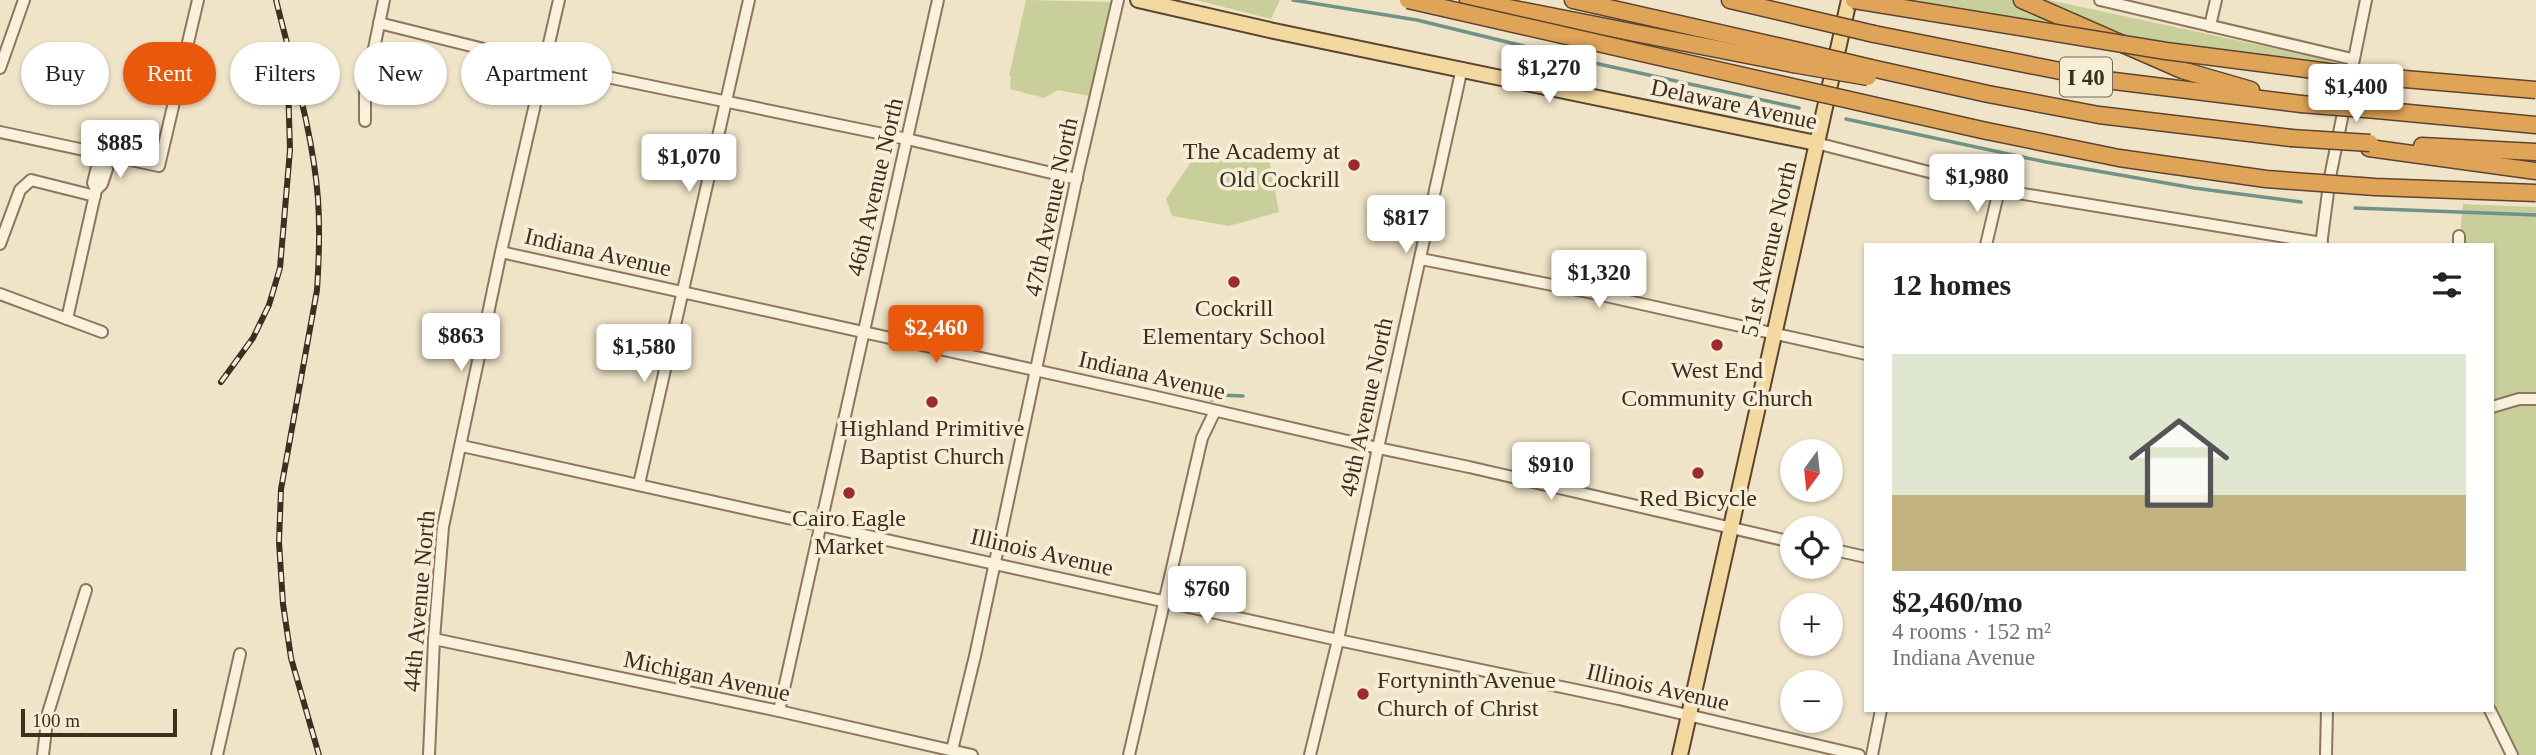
<!DOCTYPE html>
<meta charset="utf-8">
<style>
:root{--surface:#fff;--page:#f2f2f2;--text:#222;--muted:#767676;--line:#e0e0e0;--accent:#ea580c}
body{margin:0;font-family:"Times New Roman",serif;background:var(--page);color:var(--text);height:100vh;display:flex;flex-direction:column;font-size:26px;white-space:nowrap}
*{box-sizing:border-box;margin:0}
p{font-size:23px;color:var(--muted)}
.icon{flex:none;width:38px;height:38px;fill:none;stroke:currentColor;stroke-width:2;stroke-linecap:round;stroke-linejoin:round}
.map{position:relative;flex:1;overflow:hidden}
.panel{position:absolute;left:1864px;top:243px;width:630px;height:469px;display:flex;flex-direction:column;background:var(--surface);border-radius:0px;box-shadow:0 2px 5px #0004}
.panel>*{flex:none}
.hud{position:absolute;left:21px;top:42px;width:665px;height:63px;display:flex;gap:14px}
.needle{width:46px;rotate:195deg}
.fabs{position:absolute;left:1780px;top:439px;display:grid;gap:14px}
.fabs a{display:grid;place-items:center;width:63px;height:63px;border-radius:50%;background:var(--surface);box-shadow:0 2px 5px #0004;font-size:35px}
.scale{position:absolute;left:21px;bottom:18px;width:156px;box-sizing:border-box;padding-left:7px;border:4px solid #3d2e20;border-top:0;font-size:19px;line-height:24px;white-space:nowrap;color:#3d2e20;-webkit-text-stroke:5px #f7eed8;paint-order:stroke}
.price{position:absolute;translate:-50% -60px;padding:0 16px;border-radius:7px;background:#fff;color:#222;font-size:23px;line-height:46px;filter:drop-shadow(0 2px 4px #0008)}
.price::after{content:'';position:absolute;left:50%;top:42px;width:21px;height:16px;margin-left:-10px;background:inherit;clip-path:polygon(0 0,100% 0,50% 100%)}
.price.current{background:var(--accent);color:#fff}
ul{padding:0;list-style:none}
li{display:grid;align-content:center;gap:14px;height:371px;padding:0 28px}
li+li{border-top:2px solid var(--line)}
li span{display:grid;place-items:center;height:217px;border-radius:0px;color:#555}
li>.icon{margin-inline-start:auto}
span .icon{width:126px;height:126px;fill:#fffc;stroke-width:1}
li b{font-size:30px}
h2{display:flex;justify-content:space-between;align-items:center;height:84px;padding:0 28px;font-size:30px}
.chip{padding:0 24px;border-radius:32px;background:var(--surface);box-shadow:0 2px 5px #0004;font-size:24px;line-height:63px}
.chip.current{background:var(--accent);color:#fff}
.map>svg:first-child{display:block}
.green{fill:#c9cf9b}
.lines{fill:none;stroke-linecap:round;stroke-linejoin:round}
.stream{stroke:#6f938a;stroke-width:3.5}
.minor-casing{stroke:#8d765c;stroke-width:14}
.major-casing{stroke:#5b4430;stroke-width:18}
.highway-casing{stroke:#5b4430;stroke-width:19}
.minor{stroke:#faf1dc;stroke-width:10}
.major{stroke:#f3d9a0;stroke-width:14}
.highway{stroke:#e0a458;stroke-width:16}
.rail-casing{stroke:#3d2e20;stroke-width:6}
.rail{stroke:#f7eed8;stroke-width:3.5;stroke-dasharray:10;stroke-linecap:butt}
.highway-bridge-casing{stroke:#5b4430;stroke-width:19;stroke-linecap:butt}
.highway-bridge{stroke:#e0a458;stroke-width:16}
.poi-dot{fill:#9e2a2b;stroke:#f7eed8;stroke-width:2.5}
.labels{text-anchor:middle;dominant-baseline:central;stroke-width:7;stroke-linejoin:round;paint-order:stroke}
.shield{fill:#f7eed8;stroke:#756857;stroke-width:2}
.shield-label{font-size:23px;font-weight:bold;fill:#3d2e20}
.street-label{font-size:24px;fill:#3d2e20;stroke:#f7eed8}
.poi-label{font-size:24px;fill:#3d2e20;stroke:#f7eed8}
</style>
<div class="map">
<svg width="2536" height="755" viewBox="0 0 2536 755">
<rect width="100%" height="100%" fill="#f0e4c8"/>
<g class="green">
<path d="M 1026,0 L 1111,2 L 1089,96 L 1058,90 L 1044,98 L 1010,89 L 1011,76 L 1009,76 Z"/>
<path d="M 1196,0 L 1280,0 L 1271,19 Z"/>
<path d="M 1893,0 L 2049,0 L 2329,60 L 2336,84 Z"/>
<path d="M 1269,158 L 1279,212 L 1229,226 L 1172,216 L 1166,199 L 1193,159 Z"/>
<path d="M 2463,204 L 2536,207 L 2536,755 L 2512,755 L 2492,710 L 2492,245 L 2459,245 Z"/>
</g>
<g class="lines">
<g class="stream">
<path d="M 1293,0 L 1417,20 L 1585,61 L 1799,108"/>
<path d="M 1846,119 L 2046,162 L 2194,188 L 2301,202"/>
<path d="M 2355,208 L 2536,215"/>
<path d="M 1212,400 L 1220,395 L 1243,396"/>
</g>
<g class="minor-casing">
<g id="minor">
<path d="M 2100,0 L 2352,59"/>
<path d="M 379,23 L 544,64 L 907,139 L 1077,179"/>
<path d="M 2210,26 L 2216,0"/>
<path d="M 0,68 L 24,0"/>
<path d="M 365,121 L 365,92 L 384,0"/>
<path d="M 0,132 L 159,166 L 198,0"/>
<path d="M 1816,143 L 1999,190 L 2322,243"/>
<path d="M 96,190 L 93,183 L 97,167 L 103,164"/>
<path d="M 2459,236 L 2459,245"/>
<path d="M 0,244 L 20,190 L 31,180 L 95,196"/>
<path d="M 1986,245 L 1999,190"/>
<path d="M 2321,245 L 2330,177 L 2366,0"/>
<path d="M 501,252 L 1148,395 L 1378,448 L 1469,467 L 1792,542"/>
<path d="M 1421,259 L 1588,292 L 1866,354"/>
<path d="M 0,294 L 102,332"/>
<path d="M 67,319 L 96,190 L 102,184 L 107,169 L 103,164 L 106,155"/>
<path d="M 2492,407 L 2519,399 L 2536,399"/>
<path d="M 462,446 L 1338,640 L 1619,699 L 1859,755"/>
<path d="M 639,484 L 749,0"/>
<path d="M 1830,549 L 1866,557"/>
<path d="M 434,639 L 779,711 L 972,755"/>
<path d="M 2490,710 L 2512,755"/>
<path d="M 779,711 L 938,0"/>
<path d="M 952,750 L 975,656 L 1078,172 L 1118,0"/>
<path d="M 43,755 L 48,713 L 86,590"/>
<path d="M 217,755 L 240,654"/>
<path d="M 429,755 L 434,639 L 443,527 L 501,252 L 559,0"/>
<path d="M 1129,755 L 1202,438 L 1215,411"/>
<path d="M 1310,755 L 1338,640 L 1378,448 L 1462,68"/>
<path d="M 1872,755 L 1881,710"/>
<path d="M 2326,755 L 2327,710"/>
</g>
</g>
<g class="major-casing">
<g id="major">
<path d="M 1138,0 L 1274,31 L 1816,143"/>
<path d="M 1680,755 L 1849,0"/>
</g>
</g>
<g class="highway-casing">
<g id="highway">
<path d="M 1468,0 L 1793,64"/>
<path d="M 1573,0 L 1795,50"/>
<path d="M 1730,0 L 1802,17"/>
<path d="M 2022,0 L 2182,70 L 2251,90"/>
<path d="M 1874,34 L 2106,80 L 2301,104"/>
<path d="M 1871,68 L 1988,94 L 2099,115 L 2291,138"/>
<path d="M 2377,110 L 2536,125"/>
<path d="M 2422,146 L 2536,152"/>
<path d="M 2369,148 L 2536,171"/>
</g>
</g>
<use href="#minor" class="minor"/>
<use href="#major" class="major"/>
<use href="#highway" class="highway"/>
<g class="rail-casing">
<g id="rail">
<path d="M 276,0 C 292,65 313,132 318,199 C 320,229 319,260 317,290 L 281,489 L 279,542 L 283,604 L 291,658 L 319,755"/>
<path d="M 221,382 L 253,338 L 269,305 L 280,268 L 290,150 L 288,83"/>
</g>
</g>
<use href="#rail" class="rail"/>
<g class="highway-bridge-casing">
<g id="highway-bridge">
<path d="M 1408,0 L 1982,130 L 2119,158 L 2266,179 L 2375,187 L 2536,193"/>
<path d="M 1854,0 L 2166,51 L 2345,74 L 2536,90"/>
<path d="M 1802,17 L 1874,34"/>
<path d="M 1795,50 L 1871,68"/>
<path d="M 1793,64 L 1868,77"/>
<path d="M 2301,104 L 2377,110"/>
<path d="M 2291,138 L 2370,143"/>
</g>
</g>
<use href="#highway-bridge" class="highway-bridge"/>
</g>
<g class="poi-dot">
<circle cx="1354" cy="165" r="7"/>
<circle cx="1234" cy="282" r="7"/>
<circle cx="1717" cy="345" r="7"/>
<circle cx="932" cy="402" r="7"/>
<circle cx="1698" cy="473" r="7"/>
<circle cx="849" cy="493" r="7"/>
<circle cx="1363" cy="694" r="7"/>
</g>
<g class="labels">
<rect class="shield" x="2060" y="57.5" width="52" height="39" rx="5"/>
<g class="shield-label">
<text x="2086" y="77">I 40</text>
</g>
<g class="street-label">
<text transform="translate(1734 104) rotate(12)">Delaware Avenue</text>
<text transform="translate(875 187) rotate(-77)">46th Avenue North</text>
<text transform="translate(1051 207) rotate(-78)">47th Avenue North</text>
<text transform="translate(1769 249) rotate(-77)">51st Avenue North</text>
<text transform="translate(598 252) rotate(13)">Indiana Avenue</text>
<text transform="translate(1152 375) rotate(13)">Indiana Avenue</text>
<text transform="translate(1366 407) rotate(-78)">49th Avenue North</text>
<text transform="translate(1042 552) rotate(13)">Illinois Avenue</text>
<text transform="translate(419 601) rotate(-85)">44th Avenue North</text>
<text transform="translate(707 676) rotate(12)">Michigan Avenue</text>
<text transform="translate(1658 687) rotate(13)">Illinois Avenue</text>
</g>
<g class="poi-label">
<text x="1340" y="151" text-anchor="end">The Academy at<tspan x="1340" dy="28">Old Cockrill</tspan></text>
<text x="1234" y="308">Cockrill<tspan x="1234" dy="28">Elementary School</tspan></text>
<text x="1717" y="370">West End<tspan x="1717" dy="28">Community Church</tspan></text>
<text x="932" y="428">Highland Primitive<tspan x="932" dy="28">Baptist Church</tspan></text>
<text x="1698" y="498">Red Bicycle</text>
<text x="849" y="518">Cairo Eagle<tspan x="849" dy="28">Market</tspan></text>
<text x="1377" y="680" text-anchor="start">Fortyninth Avenue<tspan x="1377" dy="28">Church of Christ</tspan></text>
</g>
</g>
</svg>
<div class="fabs">
<a><svg class="needle" viewBox="-14 -14 28 28"><path d="M0-13l5 13h-10z" fill="#e53935"/><path d="M0 13l5-13h-10z" fill="#767676"/></svg></a>
<a><svg class="icon" aria-label="locate" viewBox="0 0 24 24"><circle cx="12" cy="12" r="6"/><path d="M12 2v4M12 18v4M2 12h4M18 12h4"/></svg></a>
<a>+</a>
<a>−</a>
</div>
<div class="scale">100 m</div>
<b class="price" style="left:1549px;top:105px">$1,270</b>
<b class="price" style="left:2356px;top:124px">$1,400</b>
<b class="price" style="left:120px;top:180px">$885</b>
<b class="price" style="left:689px;top:194px">$1,070</b>
<b class="price" style="left:1977px;top:214px">$1,980</b>
<b class="price" style="left:1406px;top:255px">$817</b>
<b class="price" style="left:1599px;top:310px">$1,320</b>
<b class="price current" style="left:936px;top:365px">$2,460</b>
<b class="price" style="left:461px;top:373px">$863</b>
<b class="price" style="left:644px;top:384px">$1,580</b>
<b class="price" style="left:1551px;top:502px">$910</b>
<b class="price" style="left:1207px;top:626px">$760</b>
<div class="hud">
<a class="chip">Buy</a>
<a class="chip current">Rent</a>
<a class="chip">Filters</a>
<a class="chip">New</a>
<a class="chip">Apartment</a>
</div>
<section class="panel">
<h2>12 homes<svg class="icon" aria-label="filters" viewBox="0 0 24 24"><path d="M4 7h16M4 17h16"/><circle cx="9" cy="7" r="2"/><circle cx="15" cy="17" r="2"/></svg></h2>
<ul>
<li><span style="background:linear-gradient(#dfe7d0 65%,#c2b280 0)"><svg class="icon" aria-label="home" viewBox="0 0 24 24"><path d="M3 11l9-7 9 7M6 9v11h12V9"/></svg></span><div><b>$2,460/mo</b><p>4 rooms · 152 m²</p><p>Indiana Avenue</p></div></li>
</ul>
</section>
</div>
